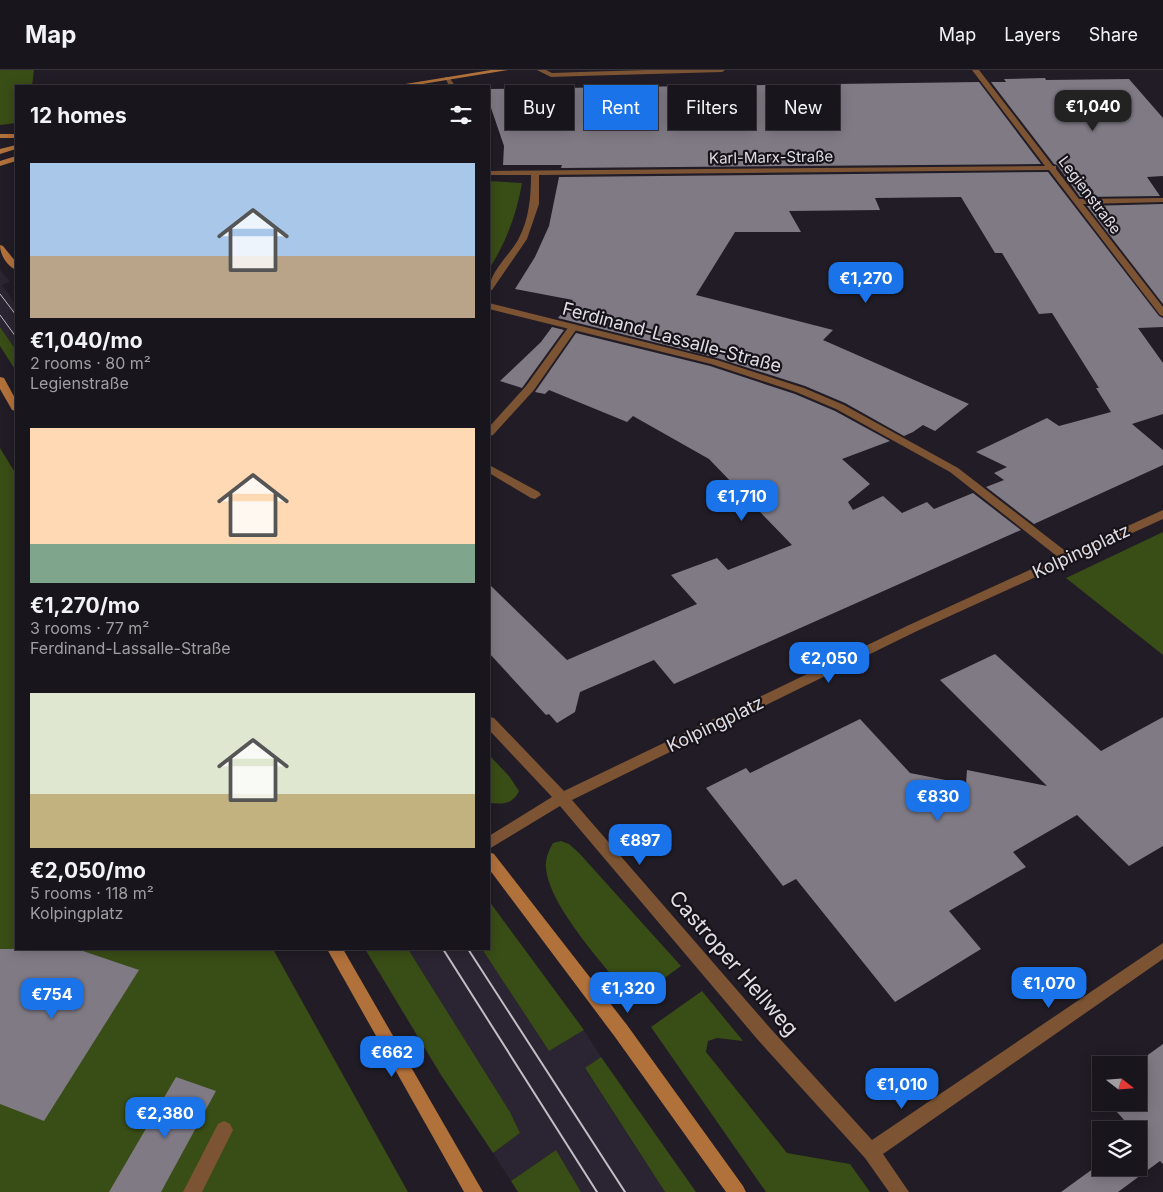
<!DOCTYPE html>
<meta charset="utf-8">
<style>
:root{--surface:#19151c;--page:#221e25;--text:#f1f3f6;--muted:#9f9fa3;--line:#37343b;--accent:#1a73e8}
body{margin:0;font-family:Inter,sans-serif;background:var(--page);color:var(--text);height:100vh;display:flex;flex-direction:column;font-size:19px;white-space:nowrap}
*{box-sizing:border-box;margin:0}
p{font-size:16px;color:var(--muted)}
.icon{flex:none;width:28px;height:28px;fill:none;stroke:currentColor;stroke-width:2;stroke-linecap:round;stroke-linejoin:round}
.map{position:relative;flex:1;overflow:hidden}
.side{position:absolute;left:15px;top:15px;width:475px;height:865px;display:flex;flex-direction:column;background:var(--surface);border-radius:0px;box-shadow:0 2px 12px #0003,0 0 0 1px var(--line)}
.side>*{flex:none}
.top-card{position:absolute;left:505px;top:15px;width:475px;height:45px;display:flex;gap:10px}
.needle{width:32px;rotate:107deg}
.tools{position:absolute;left:1092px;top:986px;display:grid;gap:10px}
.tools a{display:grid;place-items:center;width:55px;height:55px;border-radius:0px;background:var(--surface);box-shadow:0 2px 12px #0003,0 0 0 1px var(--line);font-size:25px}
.price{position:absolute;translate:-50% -42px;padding:0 11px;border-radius:10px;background:var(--accent);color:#fff;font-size:16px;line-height:32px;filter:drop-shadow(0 1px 2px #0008)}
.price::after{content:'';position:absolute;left:50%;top:30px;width:15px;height:11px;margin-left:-8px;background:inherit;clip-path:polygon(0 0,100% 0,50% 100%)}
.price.current{background:#222;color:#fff}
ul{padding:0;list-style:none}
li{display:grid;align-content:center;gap:10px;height:265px;padding:0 15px}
li span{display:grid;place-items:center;height:155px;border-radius:0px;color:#555}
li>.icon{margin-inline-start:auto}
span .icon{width:90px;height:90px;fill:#fffc;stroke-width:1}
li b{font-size:21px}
h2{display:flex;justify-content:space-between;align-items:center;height:60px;padding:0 15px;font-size:21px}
.tag{padding:0 18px;border-radius:0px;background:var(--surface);box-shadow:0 2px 12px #0003,0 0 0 1px var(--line);font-size:18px;line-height:45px}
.tag.current{background:var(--accent);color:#fff}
header{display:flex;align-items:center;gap:30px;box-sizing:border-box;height:70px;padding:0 25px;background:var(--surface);border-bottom:1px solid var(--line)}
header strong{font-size:24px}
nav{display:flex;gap:28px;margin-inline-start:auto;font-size:18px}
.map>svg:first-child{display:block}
.built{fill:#2b2432}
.green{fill:#394d16}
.building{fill:#7f7a84}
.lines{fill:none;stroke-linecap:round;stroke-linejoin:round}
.lane{fill:#7c5434;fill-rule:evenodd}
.street{fill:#7c5434;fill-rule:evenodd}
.secondary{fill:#b1713b;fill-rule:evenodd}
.tram-far1{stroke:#c1bec4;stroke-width:1}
.tram{stroke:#c1bec4;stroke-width:2}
.labels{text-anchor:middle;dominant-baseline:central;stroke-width:4.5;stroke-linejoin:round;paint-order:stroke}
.far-street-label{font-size:15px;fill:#e0dee3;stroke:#17131b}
.street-label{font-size:18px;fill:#e0dee3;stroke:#17131b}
.near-street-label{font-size:21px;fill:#e0dee3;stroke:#17131b}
</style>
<header>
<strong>Map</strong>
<nav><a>Map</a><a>Layers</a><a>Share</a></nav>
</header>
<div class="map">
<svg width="1163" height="1122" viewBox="0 0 1163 1122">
<rect width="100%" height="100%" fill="#211c25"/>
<g class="built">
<path d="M 0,200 L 10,212 L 2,215 L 16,235 L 16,280 L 0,257 Z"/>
<path d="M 408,879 L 482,879 L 549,981 L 584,960 L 601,987 L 585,999 L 665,1122 L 581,1122 L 556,1080 L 511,1111 L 493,1083 L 520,1063 L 510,1042 Z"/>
</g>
<g class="green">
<path d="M 0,0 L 34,0 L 32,16 L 16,16 L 16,53 L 0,55 Z"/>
<path d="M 489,111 L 522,113 C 517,143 506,173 489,199 Z"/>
<path d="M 0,257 L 16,280 L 16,301 L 0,276 Z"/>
<path d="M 0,378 L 16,404 L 16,879 L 273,879 L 408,1122 L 0,1122 Z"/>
<path d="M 1163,462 L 1163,585 L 1066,508 Z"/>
<path d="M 489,685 L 509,706 L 519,721 C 512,735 503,734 489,733 Z"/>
<path d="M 561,771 L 569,774 L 579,783 L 681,896 L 633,931 C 608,899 549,837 546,798 C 545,789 549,780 553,773 Z"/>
<path d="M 489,831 L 584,960 L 549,981 L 482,879 L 489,879 Z"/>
<path d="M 365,879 L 408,879 L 510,1042 L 520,1063 L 493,1083 L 441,1005 Z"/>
<path d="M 702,921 L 743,971 L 717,968 L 708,971 L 706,982 L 787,1083 L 850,1094 L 870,1122 L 766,1122 L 651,957 Z"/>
<path d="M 601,987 L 696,1122 L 665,1122 L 585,998 Z"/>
<path d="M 556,1080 L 581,1122 L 518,1122 L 511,1111 Z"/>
</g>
<g class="building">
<path d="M 1045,8 L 1046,10 L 1129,9 L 1163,48 L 1163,106 L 1147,107 L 1160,126 L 1080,127 L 1057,95 L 1054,94 L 991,12 L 1006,12 L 1004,9 Z"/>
<path d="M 979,12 L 1041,94 L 561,98 L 562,95 L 503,95 L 504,76 L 489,32 L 489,19 Z"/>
<path d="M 1048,102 L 1159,246 L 1163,248 L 1163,257 L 1138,258 L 1163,293 L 1163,344 L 1132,354 L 1163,380 L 1163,395 L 1034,454 L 986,417 L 1004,410 L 994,403 L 1007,397 L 976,382 L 1047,348 L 1059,356 L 1111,342 L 1096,318 L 1099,318 L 1052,243 L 1039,244 L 1002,183 L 995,183 L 961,127 L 875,128 L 880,140 L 789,141 L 801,162 L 735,162 L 696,225 L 833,260 L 823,270 L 969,334 L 935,361 L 923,355 L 913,362 L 904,366 L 845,333 L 805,316 L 717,288 L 558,248 L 573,230 L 515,219 L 535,187 L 549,156 L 559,107 Z"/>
<path d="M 1163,134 L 1163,234 L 1087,136 Z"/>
<path d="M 552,257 L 564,260 L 522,318 L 500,311 L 541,272 Z"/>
<path d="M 576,263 L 710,296 L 795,324 L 835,341 L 890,371 L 842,389 L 870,414 L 848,432 L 853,440 L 883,426 L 902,443 L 927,432 L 934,439 L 973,423 L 1021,460 L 674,614 L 654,590 L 580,622 L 575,642 L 557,653 L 549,644 L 546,645 L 489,583 L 489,514 L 567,590 L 697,534 L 671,505 L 717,488 L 728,500 L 792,475 L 709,389 L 633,346 L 627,352 L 549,320 L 545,324 L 535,322 Z"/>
<path d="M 995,584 L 1101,681 L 1163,647 L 1163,776 L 1129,796 L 1077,745 L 1013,782 L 1026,797 L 949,841 L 981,879 L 895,932 L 796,809 L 783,816 L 706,718 L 746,698 L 750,703 L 860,649 L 910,703 L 966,714 L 967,700 L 1047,716 L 940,610 Z"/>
<path d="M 0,879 L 77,879 L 139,900 L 44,1051 L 0,1034 Z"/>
<path d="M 1163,974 L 1163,1094 L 1160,1091 L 1118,1122 L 1061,1122 L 1101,1093 L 1101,1098 L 1139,1098 L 1139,1060 L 1133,1060 L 1108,1032 L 1139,1032 L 1139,995 L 1134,995 Z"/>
<path d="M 176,1007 L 216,1021 L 161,1122 L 109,1122 Z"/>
</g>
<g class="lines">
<g class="lane">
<path d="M 537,0 L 546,0 L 552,3 L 580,2 L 583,4 L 580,6 L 551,7 Z"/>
<path d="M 573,254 L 578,257 L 534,320 L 493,365 L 489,366 L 489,357 L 526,316 L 570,255 Z"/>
<path d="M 489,395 L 539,422 L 541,425 L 535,429 L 531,428 L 489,403 Z"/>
<path d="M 224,1051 L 230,1054 L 233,1060 L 202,1122 L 183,1122 L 218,1054 Z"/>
</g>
<g class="street">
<path d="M 648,0 L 725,0 L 722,2 L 580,6 L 577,4 L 580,2 Z"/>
<path d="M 972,0 L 979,0 L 1053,96 L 1056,96 L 1056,99 L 1079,129 L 1163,128 L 1163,132 L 1083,134 L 1163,237 L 1163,246 L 1160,245 L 1049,100 L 539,105 L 539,134 L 527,169 L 492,220 L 489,221 C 489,202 509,186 518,170 C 529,150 531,127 531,105 L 489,105 L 489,101 L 1045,96 Z"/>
<path d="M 445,7 L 449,7 L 455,16 L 449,16 Z"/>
<path d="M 489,233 L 717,290 L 804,318 L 844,335 L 958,398 L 1068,483 L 1163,440 L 1163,449 L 917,561 L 572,730 L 770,958 L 872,1070 L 1163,873 L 1163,889 L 883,1084 L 909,1122 L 889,1122 L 865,1088 L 758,970 L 560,736 L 489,779 L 489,766 L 552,727 L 489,660 L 489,647 L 494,648 L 564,721 L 909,555 L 1058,487 L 950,402 L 836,339 L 796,322 L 711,294 L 489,239 Z"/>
</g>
<g class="secondary">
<path d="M 491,0 L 508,0 L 410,16 L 393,16 Z"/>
<rect x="0" y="64" width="16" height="4"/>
<path d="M 16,75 L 16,79 L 0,84 L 0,79 Z"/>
<path d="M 16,86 L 16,91 L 0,96 L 0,91 Z"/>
<path d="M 0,175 L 3,176 L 16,192 L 16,200 C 7,196 0,185 0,175 Z"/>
<path d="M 0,307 L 4,308 L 16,330 L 16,341 L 12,340 L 0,319 Z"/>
<path d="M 489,782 L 494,784 L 627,955 L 743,1116 L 746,1122 L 726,1122 L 615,967 L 489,799 Z"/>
<path d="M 327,879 L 343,879 L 483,1122 L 464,1122 Z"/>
</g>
<g class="tram-far1">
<path d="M 0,224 L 16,245"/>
<path d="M 0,245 L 16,267"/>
</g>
<g class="tram">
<path d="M 443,879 L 597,1122"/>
<path d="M 468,879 L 625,1122"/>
</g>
</g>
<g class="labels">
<g class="far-street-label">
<text transform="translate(771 87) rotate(-1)">Karl-Marx-Straße</text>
<text transform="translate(1090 125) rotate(53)">Legienstraße</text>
</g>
<g class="street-label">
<text transform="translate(672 267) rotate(15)">Ferdinand-Lassalle-Straße</text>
<text transform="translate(1081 481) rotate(-25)">Kolpingplatz</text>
<text transform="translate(715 654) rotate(-26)">Kolpingplatz</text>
</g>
<g class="near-street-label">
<text transform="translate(734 893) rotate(49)">Castroper Hellweg</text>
</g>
</g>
</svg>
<div class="tools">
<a><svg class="needle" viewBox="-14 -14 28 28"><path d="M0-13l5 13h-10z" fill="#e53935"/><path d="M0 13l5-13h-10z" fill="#9f9fa3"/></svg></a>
<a><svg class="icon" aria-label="layers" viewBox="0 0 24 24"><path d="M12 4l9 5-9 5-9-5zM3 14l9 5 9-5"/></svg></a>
</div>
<b class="price current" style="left:1093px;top:62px">€1,040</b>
<b class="price" style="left:866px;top:234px">€1,270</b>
<b class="price" style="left:742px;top:452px">€1,710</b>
<b class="price" style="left:829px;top:614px">€2,050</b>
<b class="price" style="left:938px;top:752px">€830</b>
<b class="price" style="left:640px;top:796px">€897</b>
<b class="price" style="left:1049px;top:939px">€1,070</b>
<b class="price" style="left:628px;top:944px">€1,320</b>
<b class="price" style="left:52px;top:950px">€754</b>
<b class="price" style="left:392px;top:1008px">€662</b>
<b class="price" style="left:902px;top:1040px">€1,010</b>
<b class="price" style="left:165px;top:1069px">€2,380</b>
<div class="top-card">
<a class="tag">Buy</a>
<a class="tag current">Rent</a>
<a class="tag">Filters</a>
<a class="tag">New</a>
</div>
<section class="side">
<h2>12 homes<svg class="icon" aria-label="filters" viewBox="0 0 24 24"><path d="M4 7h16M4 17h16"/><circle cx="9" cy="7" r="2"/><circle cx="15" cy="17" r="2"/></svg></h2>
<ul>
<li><span style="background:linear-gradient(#a9c7e8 60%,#b9a48a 0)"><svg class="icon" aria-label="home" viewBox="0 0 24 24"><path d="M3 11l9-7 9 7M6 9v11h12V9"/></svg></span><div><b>€1,040/mo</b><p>2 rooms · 80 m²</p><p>Legienstraße</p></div></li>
<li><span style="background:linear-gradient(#ffd9b3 75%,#7fa58c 0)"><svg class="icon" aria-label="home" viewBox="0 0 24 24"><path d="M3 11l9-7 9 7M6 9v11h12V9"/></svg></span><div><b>€1,270/mo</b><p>3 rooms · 77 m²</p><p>Ferdinand-Lassalle-Straße</p></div></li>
<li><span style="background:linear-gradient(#dfe7d0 65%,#c2b280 0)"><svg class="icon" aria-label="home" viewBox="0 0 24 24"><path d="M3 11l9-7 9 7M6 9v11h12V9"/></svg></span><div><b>€2,050/mo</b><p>5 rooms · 118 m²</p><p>Kolpingplatz</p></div></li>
</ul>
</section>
</div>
